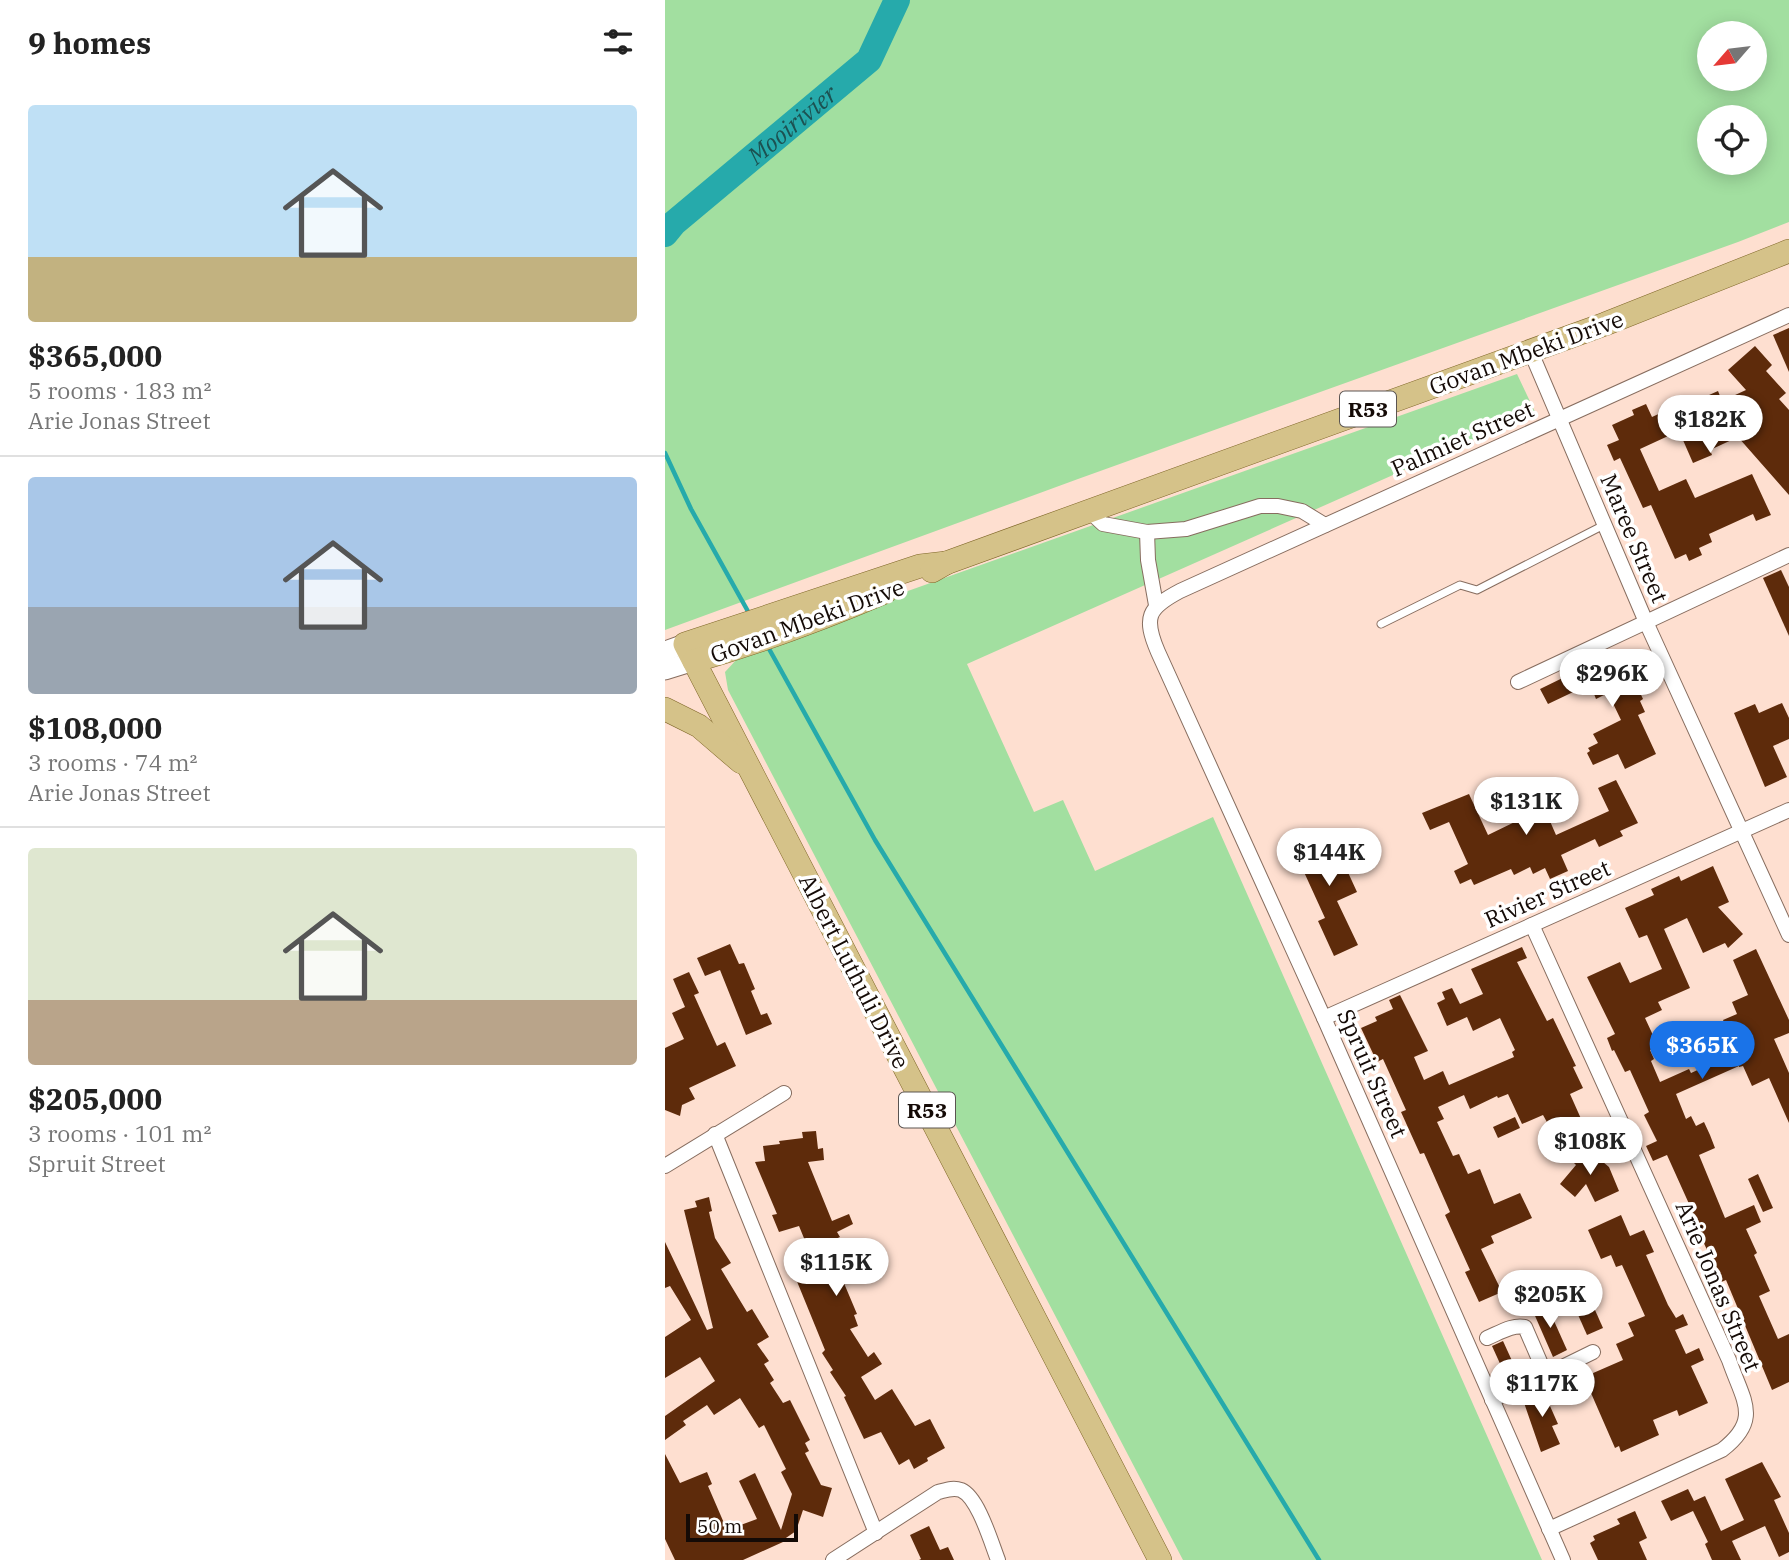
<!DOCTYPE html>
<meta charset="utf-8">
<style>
:root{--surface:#fff;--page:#f2f2f2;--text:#222;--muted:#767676;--line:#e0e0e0;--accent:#1a73e8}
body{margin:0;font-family:"IBM Plex Serif",serif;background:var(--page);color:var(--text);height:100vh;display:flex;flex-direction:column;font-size:26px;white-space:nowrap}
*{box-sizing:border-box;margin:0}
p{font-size:23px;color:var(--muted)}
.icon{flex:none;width:38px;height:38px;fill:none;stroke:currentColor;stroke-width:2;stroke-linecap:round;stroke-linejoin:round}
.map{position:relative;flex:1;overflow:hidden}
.details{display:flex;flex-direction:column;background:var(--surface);width:665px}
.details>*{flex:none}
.needle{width:46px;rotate:242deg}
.tools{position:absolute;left:1032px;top:21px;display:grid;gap:14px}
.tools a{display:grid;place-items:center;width:70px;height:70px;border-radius:50%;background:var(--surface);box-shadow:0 4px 18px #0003;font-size:35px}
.scale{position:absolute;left:21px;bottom:18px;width:112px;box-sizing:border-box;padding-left:7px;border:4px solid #140a06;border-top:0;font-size:19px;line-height:24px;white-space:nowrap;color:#140a06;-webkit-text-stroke:5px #fff;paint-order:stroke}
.price{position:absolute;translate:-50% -60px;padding:0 16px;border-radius:24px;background:#fff;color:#222;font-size:23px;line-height:46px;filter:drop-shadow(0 2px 4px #0008)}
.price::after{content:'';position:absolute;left:50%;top:42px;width:21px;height:16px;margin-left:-10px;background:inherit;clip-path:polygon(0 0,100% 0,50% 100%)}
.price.current{background:var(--accent);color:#fff}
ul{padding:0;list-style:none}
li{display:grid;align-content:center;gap:14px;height:371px;padding:0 28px}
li+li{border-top:2px solid var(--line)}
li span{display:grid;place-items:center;height:217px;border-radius:7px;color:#555}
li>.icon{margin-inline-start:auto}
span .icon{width:126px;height:126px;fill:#fffc;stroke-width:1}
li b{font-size:30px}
h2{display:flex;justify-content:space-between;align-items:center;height:84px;padding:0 28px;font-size:30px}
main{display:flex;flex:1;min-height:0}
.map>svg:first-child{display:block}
.green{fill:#a2dfa0;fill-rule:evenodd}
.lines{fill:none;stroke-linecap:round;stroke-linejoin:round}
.stream{stroke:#26aaab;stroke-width:4.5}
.river{stroke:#26aaab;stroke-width:26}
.building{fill:#5e2b0b}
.lane-casing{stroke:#876d5f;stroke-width:9}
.street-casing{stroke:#876d5f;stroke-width:16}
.secondary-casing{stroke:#876d5f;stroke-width:21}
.primary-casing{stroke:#7f6728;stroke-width:24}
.lane{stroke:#fff;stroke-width:7}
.street{stroke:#fff;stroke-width:14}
.secondary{stroke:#fff;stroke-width:19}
.primary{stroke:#d5c289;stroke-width:23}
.labels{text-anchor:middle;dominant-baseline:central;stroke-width:7;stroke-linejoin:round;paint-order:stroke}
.shield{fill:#fff;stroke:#5a5451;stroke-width:2}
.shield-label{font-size:21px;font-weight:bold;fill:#140a06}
.street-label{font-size:23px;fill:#140a06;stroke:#fff}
.water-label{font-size:24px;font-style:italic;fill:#1c5151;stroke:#fff}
</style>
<main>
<section class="details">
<h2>9 homes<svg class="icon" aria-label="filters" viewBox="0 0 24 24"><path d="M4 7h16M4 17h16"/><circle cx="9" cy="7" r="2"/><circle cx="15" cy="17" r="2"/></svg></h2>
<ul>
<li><span style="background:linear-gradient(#bfe0f5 70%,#c2b280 0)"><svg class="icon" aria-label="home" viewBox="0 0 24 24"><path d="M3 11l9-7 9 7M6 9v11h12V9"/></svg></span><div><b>$365,000</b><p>5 rooms · 183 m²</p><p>Arie Jonas Street</p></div></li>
<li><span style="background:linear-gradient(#a9c7e8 60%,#9aa5b1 0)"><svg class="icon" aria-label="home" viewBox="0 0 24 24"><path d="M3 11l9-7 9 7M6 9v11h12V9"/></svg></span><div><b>$108,000</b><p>3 rooms · 74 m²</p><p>Arie Jonas Street</p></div></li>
<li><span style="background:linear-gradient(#dfe7d0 70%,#b9a48a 0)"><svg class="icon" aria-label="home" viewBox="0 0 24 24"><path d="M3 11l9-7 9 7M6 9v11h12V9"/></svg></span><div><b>$205,000</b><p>3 rooms · 101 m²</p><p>Spruit Street</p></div></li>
</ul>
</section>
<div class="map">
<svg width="1124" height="1560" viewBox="0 0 1124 1560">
<rect width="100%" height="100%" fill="#fedfd0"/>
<g class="green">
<path d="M 0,0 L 1124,0 L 1124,222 L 1073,242 L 413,479 L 0,630 ZM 1045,33 L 1090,33 L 1090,79 L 1045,79 ZM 1045,117 L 1090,117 L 1090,163 L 1045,163 Z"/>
<path d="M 852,374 L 870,412 L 302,664 L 369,812 L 398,800 L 430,871 L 548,817 L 877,1560 L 518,1560 L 63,690 L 60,672 L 73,658 L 212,602 Z"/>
</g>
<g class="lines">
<g class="stream">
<path d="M 0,453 L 26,509 L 85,615"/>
<path d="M 103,647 L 210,840 L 654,1560"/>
</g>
<path class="river" id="s1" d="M 0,234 L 9,223 L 204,60 L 232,0"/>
</g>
<g class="building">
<path d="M 1124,328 L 1124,372 L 1108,335 Z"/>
<path d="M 1090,346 L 1107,365 L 1101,371 L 1121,393 L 1114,399 L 1124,410 L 1124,495 L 1073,437 L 1045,450 L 1047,455 L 1028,463 L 1014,431 L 975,449 L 994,491 L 1021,479 L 1030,498 L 1087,474 L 1106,515 L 1091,521 L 1088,514 L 1044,534 L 1047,542 L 1034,548 L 1037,555 L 1024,561 L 1021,554 L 1010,559 L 986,505 L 978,508 L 955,458 L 949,461 L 942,445 L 954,440 L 947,425 L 969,415 L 967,410 L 981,404 L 987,417 L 1022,401 L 1024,404 L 1053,391 L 1057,401 L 1081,390 L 1063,370 Z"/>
<path d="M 1116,570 L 1124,587 L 1124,636 L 1098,578 Z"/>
<path d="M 960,650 L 974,681 L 970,682 L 978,699 L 975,701 L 980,712 L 973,715 L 991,754 L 960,769 L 953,754 L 928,765 L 922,753 L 925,751 L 923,748 L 933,743 L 928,734 L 956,720 L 943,693 L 931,699 L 925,684 L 883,704 L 875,689 L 914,670 L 916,674 L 942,663 L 940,659 Z"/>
<path d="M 1117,703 L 1124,718 L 1124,739 L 1108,746 L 1122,777 L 1100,787 L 1069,713 L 1090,704 L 1094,713 Z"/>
<path d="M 951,780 L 973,823 L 955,831 L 958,836 L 934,847 L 930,839 L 896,855 L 903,871 L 885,879 L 880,868 L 868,874 L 865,867 L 849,875 L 846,869 L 809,885 L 806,879 L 795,884 L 789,871 L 803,864 L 784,822 L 765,830 L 757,813 L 804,794 L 823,835 L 866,814 L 868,818 L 881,812 L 891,835 L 944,811 L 933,788 Z"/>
<path d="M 664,831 L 692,892 L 672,901 L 693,945 L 669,956 L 653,921 L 660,918 L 628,848 Z"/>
<path d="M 1048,866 L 1064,902 L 1053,907 L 1078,934 L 1063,948 L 1060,943 L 1038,953 L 1022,918 L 999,929 L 1025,988 L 993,1002 L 997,1010 L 980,1018 L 993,1046 L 985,1050 L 989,1059 L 986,1061 L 995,1082 L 1024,1069 L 1026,1073 L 1072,1052 L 1058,1020 L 1072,1014 L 1067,1002 L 1083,995 L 1068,960 L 1091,949 L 1124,1020 L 1124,1033 L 1109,1039 L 1124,1073 L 1124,1123 L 1104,1078 L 1087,1086 L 1078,1066 L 1074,1067 L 1074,1066 L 1011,1094 L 1021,1119 L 1026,1116 L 1031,1126 L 1039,1122 L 1045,1135 L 1050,1148 L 1034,1155 L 1060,1218 L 1089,1205 L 1096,1222 L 1081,1229 L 1092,1253 L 1089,1255 L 1105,1291 L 1094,1296 L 1113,1339 L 1124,1334 L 1124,1382 L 1107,1390 L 1061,1280 L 1054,1283 L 1041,1253 L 1043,1252 L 1022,1207 L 1025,1206 L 1002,1155 L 988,1161 L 981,1146 L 992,1141 L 979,1115 L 984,1112 L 965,1070 L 960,1072 L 949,1050 L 947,1051 L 942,1038 L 950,1034 L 922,977 L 955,962 L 965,983 L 997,969 L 982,935 L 974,938 L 960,908 L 989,895 L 986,889 L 1014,876 L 1016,881 Z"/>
<path d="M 65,944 L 74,964 L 79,963 L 90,989 L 86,991 L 96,1015 L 102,1013 L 107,1024 L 81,1035 L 55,970 L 40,976 L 32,958 Z"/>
<path d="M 857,947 L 862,958 L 852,962 L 882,1021 L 888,1018 L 911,1066 L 908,1067 L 918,1088 L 905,1094 L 921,1130 L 905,1137 L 897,1118 L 883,1124 L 878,1115 L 857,1124 L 843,1094 L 833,1098 L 832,1096 L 805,1109 L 799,1095 L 773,1107 L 779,1119 L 772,1122 L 788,1156 L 794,1154 L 803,1174 L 815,1169 L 829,1204 L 855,1193 L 867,1218 L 826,1236 L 829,1243 L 816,1249 L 837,1292 L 814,1302 L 800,1272 L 805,1270 L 780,1215 L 785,1212 L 759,1153 L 755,1154 L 736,1112 L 741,1110 L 718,1059 L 712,1062 L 696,1028 L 712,1021 L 710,1017 L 728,1009 L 724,1000 L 735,995 L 763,1051 L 749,1057 L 759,1080 L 778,1071 L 784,1085 L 849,1057 L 847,1052 L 850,1050 L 835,1018 L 808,1031 L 802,1017 L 782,1026 L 772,1003 L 780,999 L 777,992 L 787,988 L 795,1004 L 818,994 L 806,969 Z"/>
<path d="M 24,972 L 34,993 L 29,995 L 52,1046 L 60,1042 L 71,1066 L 24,1088 L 30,1099 L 17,1105 L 15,1116 L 0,1110 L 0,1048 L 19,1039 L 7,1013 L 20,1007 L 8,979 Z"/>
<path d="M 850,1117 L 855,1128 L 833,1138 L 828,1127 Z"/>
<path d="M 151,1131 L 153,1149 L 158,1148 L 159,1160 L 143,1162 L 167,1221 L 184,1214 L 188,1224 L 172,1232 L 175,1237 L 162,1243 L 192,1314 L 189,1315 L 193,1326 L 185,1329 L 203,1357 L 209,1352 L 217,1364 L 196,1377 L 210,1400 L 227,1389 L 250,1426 L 265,1419 L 280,1448 L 262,1458 L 263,1461 L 249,1469 L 244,1459 L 234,1465 L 216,1432 L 199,1439 L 179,1397 L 181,1396 L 165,1372 L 168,1370 L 157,1353 L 160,1350 L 122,1257 L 143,1248 L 134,1226 L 114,1232 L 107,1215 L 112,1214 L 90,1162 L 100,1161 L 98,1146 L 115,1144 L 114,1141 L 138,1138 L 137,1132 Z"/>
<path d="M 920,1147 L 944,1167 L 954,1191 L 930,1202 L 921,1184 L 910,1197 L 895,1184 L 911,1165 L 907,1161 Z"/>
<path d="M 1093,1174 L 1108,1208 L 1098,1212 L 1083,1179 Z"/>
<path d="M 44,1197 L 47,1211 L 44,1212 L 50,1238 L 66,1263 L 56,1269 L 82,1312 L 87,1309 L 104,1337 L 92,1344 L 104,1361 L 99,1364 L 109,1380 L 105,1383 L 118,1403 L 125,1400 L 145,1440 L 140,1443 L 144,1451 L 140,1453 L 156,1485 L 167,1488 L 158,1517 L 138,1510 L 131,1531 L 118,1540 L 118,1542 L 78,1560 L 10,1560 L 0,1539 L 0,1454 L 15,1483 L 42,1472 L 47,1484 L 43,1486 L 62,1530 L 92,1519 L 74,1481 L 90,1473 L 116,1530 L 127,1494 L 116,1472 L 121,1469 L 99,1425 L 94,1428 L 75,1398 L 49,1415 L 42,1405 L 18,1421 L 21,1425 L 0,1440 L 0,1416 L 50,1381 L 35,1357 L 0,1378 L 0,1337 L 26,1320 L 5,1286 L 0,1288 L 0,1242 L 42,1330 L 48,1328 L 19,1210 L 32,1207 L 30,1201 Z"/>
<path d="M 956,1215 L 965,1236 L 979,1230 L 989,1252 L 981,1255 L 1003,1305 L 1011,1318 L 1018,1314 L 1023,1325 L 1010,1330 L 1021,1354 L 1034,1348 L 1039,1360 L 1026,1366 L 1043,1403 L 1014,1416 L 1012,1410 L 988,1420 L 994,1435 L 956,1452 L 954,1446 L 950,1448 L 919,1377 L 958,1360 L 951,1344 L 969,1336 L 963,1323 L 980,1316 L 957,1265 L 951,1267 L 946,1255 L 936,1259 L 923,1230 Z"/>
<path d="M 922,1292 L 938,1328 L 922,1335 L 906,1299 Z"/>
<path d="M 858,1294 L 863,1306 L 847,1314 L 841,1301 Z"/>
<path d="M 881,1303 L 902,1350 L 888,1357 L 867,1309 Z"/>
<path d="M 838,1341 L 853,1374 L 842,1379 L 827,1346 Z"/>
<path d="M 877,1388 L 893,1424 L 887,1426 L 895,1444 L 876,1452 L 857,1397 Z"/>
<path d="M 1097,1462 L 1116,1497 L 1109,1500 L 1124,1533 L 1124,1552 L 1114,1557 L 1100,1526 L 1067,1541 L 1076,1560 L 1047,1560 L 1040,1544 L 1043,1542 L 1028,1511 L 1006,1521 L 996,1501 L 1023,1489 L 1029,1501 L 1040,1496 L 1056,1531 L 1079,1520 L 1060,1479 Z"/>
<path d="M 970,1511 L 982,1538 L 974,1542 L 982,1560 L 933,1560 L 925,1543 L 930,1540 L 928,1536 L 955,1524 L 952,1519 Z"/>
<path d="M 264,1526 L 275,1550 L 283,1547 L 289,1560 L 254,1560 L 256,1559 L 245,1535 Z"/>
</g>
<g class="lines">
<g class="lane-casing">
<path id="lane" d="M 716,624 L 795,585 L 812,590 L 939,525"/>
</g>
<g class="street-casing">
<g id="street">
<path d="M 865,350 L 981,622 L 1124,935"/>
<path d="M 424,511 L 438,524 L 482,532 L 521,529 L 595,506 L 613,506 L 637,511 L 660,525"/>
<path d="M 482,532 L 483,560 L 491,605"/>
<path d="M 853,682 L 1124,555"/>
<path d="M 867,925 L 1064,1360 C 1078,1401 1097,1419 1057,1450 L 884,1529"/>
<path d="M 659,1018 L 1124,810"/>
<path d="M 50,1134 L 211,1533"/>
<path d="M 0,1166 L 119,1093"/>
<path d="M 822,1338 C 834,1333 848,1324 860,1327 L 879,1371 L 875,1378 L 827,1400"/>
<path d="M 875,1378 L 928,1352"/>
<path d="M 168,1560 L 273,1492 C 281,1490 288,1487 296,1490 C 313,1497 326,1542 333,1560"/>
<path d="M 898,1560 L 659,1018 L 493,652 C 478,617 483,608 515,591 L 1124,315"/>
</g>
</g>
<g class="secondary-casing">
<g id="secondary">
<path d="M 0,651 L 20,644"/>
<path d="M 0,670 L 29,661"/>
</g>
</g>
<g class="primary-casing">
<g id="primary">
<path d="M 281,563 L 255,566 L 20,644 L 495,1560"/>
<path d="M 267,571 L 281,563 L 940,324 L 1124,251"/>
<path d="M 29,661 C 95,642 157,619 220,592"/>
<path d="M 0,709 L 34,726 L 76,762"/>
</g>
</g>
<use href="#lane" class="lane"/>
<use href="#street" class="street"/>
<use href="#secondary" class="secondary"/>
<use href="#primary" class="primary"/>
</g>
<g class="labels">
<g class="shield">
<rect x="675" y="391.5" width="56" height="35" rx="5"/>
<rect x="234" y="1092.5" width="56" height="35" rx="5"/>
</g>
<g class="shield-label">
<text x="703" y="409">R53</text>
<text x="262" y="1110">R53</text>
</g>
<g class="street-label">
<text transform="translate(861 352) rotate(-20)">Govan Mbeki Drive</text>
<text transform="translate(797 438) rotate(-24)">Palmiet Street</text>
<text transform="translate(970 538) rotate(67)">Maree Street</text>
<text transform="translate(142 620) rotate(-20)">Govan Mbeki Drive</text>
<text transform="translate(882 893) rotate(-24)">Rivier Street</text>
<text transform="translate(190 971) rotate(63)">Albert Luthuli Drive</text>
<text transform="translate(708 1073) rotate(66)">Spruit Street</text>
<text transform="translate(1054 1286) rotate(67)">Arie Jonas Street</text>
</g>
<g class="water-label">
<text stroke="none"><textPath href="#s1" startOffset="168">Mooirivier</textPath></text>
</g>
</g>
</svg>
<div class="tools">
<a><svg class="needle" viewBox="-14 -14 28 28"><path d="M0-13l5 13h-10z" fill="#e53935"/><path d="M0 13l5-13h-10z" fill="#767676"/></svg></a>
<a><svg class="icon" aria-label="locate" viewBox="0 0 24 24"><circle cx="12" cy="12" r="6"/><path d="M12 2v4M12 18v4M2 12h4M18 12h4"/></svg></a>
</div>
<div class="scale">50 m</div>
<b class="price" style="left:1045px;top:455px">$182K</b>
<b class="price" style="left:947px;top:709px">$296K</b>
<b class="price" style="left:861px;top:837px">$131K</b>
<b class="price" style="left:664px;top:888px">$144K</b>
<b class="price current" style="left:1037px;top:1081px">$365K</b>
<b class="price" style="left:925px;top:1177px">$108K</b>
<b class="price" style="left:171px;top:1298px">$115K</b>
<b class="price" style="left:885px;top:1330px">$205K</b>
<b class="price" style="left:877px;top:1419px">$117K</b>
</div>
</main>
